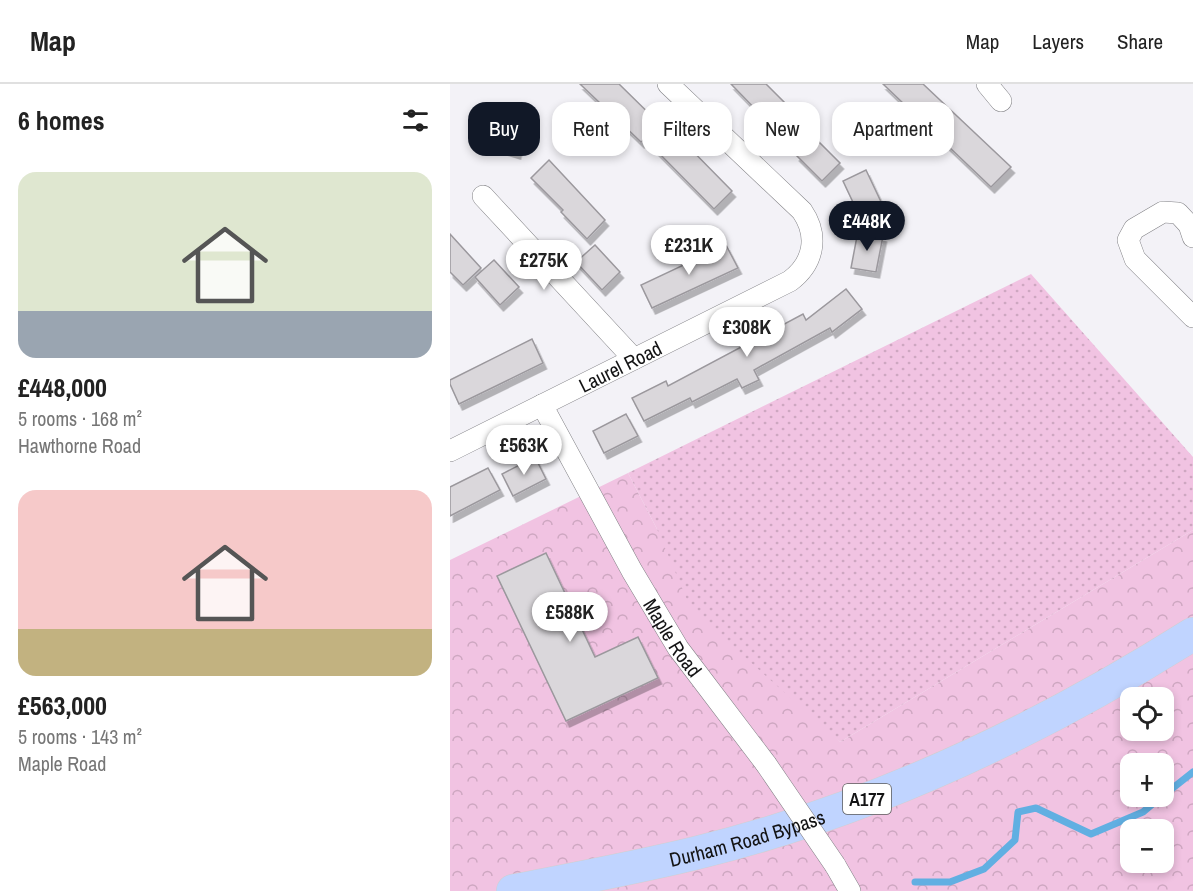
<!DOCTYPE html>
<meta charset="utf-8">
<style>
:root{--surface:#fff;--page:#f6f6f6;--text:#222;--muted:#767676;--line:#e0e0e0;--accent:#111827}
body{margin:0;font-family:"Archivo Narrow",sans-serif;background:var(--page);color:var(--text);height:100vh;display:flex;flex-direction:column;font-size:22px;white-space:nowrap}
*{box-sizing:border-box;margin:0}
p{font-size:20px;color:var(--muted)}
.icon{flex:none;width:33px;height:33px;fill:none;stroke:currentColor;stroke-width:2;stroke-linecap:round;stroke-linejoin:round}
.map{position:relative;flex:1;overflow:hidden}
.details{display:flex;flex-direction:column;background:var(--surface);width:450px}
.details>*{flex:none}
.top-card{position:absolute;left:18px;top:18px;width:570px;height:54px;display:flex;gap:12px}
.fabs{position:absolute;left:670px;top:603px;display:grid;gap:12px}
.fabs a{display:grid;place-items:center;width:54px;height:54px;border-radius:12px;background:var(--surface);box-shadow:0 3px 9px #0003;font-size:30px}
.price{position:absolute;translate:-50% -51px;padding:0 14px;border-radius:21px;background:#fff;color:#222;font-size:20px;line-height:39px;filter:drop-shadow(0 2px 3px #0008)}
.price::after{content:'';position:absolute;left:50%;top:36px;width:18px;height:14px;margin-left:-9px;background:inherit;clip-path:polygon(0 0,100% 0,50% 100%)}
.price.active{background:var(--accent);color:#fff}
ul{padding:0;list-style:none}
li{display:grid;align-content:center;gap:12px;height:318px;padding:0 18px}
li span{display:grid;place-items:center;height:186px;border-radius:18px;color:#555}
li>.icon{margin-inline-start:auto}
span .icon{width:108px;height:108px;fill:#fffc;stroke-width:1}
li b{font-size:26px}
h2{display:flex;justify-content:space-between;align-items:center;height:72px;padding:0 18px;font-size:26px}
.tag{padding:0 21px;border-radius:18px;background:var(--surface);box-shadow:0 3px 9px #0003;font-size:21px;line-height:54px}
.tag.active{background:var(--accent);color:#fff}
header{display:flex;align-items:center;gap:36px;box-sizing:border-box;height:84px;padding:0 30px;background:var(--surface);border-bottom:2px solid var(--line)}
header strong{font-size:28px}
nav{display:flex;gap:33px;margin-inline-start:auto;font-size:21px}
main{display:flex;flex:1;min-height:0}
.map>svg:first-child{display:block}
.park{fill:url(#park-crowns);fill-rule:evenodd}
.garden{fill:url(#garden-dots)}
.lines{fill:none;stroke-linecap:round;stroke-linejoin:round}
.stream{stroke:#61afe2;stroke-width:7}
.building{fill:#dad7db;stroke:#9b989d;stroke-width:1.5;filter:url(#shadow)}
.street-casing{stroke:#818185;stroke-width:22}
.primary-casing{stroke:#d0d0d0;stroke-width:34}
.street{stroke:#fff;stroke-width:21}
.primary{stroke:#c0d4ff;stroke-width:33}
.street-bridge-casing{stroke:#818185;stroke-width:22;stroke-linecap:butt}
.street-bridge{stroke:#fff;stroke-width:21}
.labels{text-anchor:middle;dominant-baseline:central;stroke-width:4.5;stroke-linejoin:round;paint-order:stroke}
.shield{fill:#fff;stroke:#5a5a5a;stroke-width:1.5}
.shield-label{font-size:18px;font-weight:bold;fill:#131314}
.street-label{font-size:20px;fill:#131314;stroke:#fff}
</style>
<header>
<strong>Map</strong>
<nav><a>Map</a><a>Layers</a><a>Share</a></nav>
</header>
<main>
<section class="details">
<h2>6 homes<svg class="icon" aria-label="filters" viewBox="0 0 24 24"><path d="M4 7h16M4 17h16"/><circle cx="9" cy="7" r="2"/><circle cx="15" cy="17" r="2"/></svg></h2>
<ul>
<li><span style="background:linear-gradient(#dfe7d0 75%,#9aa5b1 0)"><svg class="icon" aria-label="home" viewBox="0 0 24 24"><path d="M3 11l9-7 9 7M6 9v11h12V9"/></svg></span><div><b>£448,000</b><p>5 rooms · 168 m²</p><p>Hawthorne Road</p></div></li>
<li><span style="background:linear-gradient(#f6c9c9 75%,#c2b280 0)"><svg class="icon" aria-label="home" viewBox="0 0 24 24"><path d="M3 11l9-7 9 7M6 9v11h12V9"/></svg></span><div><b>£563,000</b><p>5 rooms · 143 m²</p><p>Maple Road</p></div></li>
</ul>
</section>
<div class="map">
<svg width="743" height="807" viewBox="0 0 743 807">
<defs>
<pattern id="park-crowns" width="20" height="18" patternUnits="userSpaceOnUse" patternTransform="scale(1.5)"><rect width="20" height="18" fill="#f1c3e2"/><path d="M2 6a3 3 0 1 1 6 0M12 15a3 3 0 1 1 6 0" fill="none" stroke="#cea7c1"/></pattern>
<pattern id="garden-dots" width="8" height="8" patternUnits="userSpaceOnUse" patternTransform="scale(1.5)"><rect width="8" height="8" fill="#f1c3e2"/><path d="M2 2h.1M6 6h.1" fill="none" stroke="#cea7c1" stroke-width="1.8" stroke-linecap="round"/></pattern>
<filter id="shadow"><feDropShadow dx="3.5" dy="6" stdDeviation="0" flood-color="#0004"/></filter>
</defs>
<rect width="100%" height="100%" fill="#f3f2f7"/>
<path class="park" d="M 178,389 L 207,445 L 390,658 L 743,446 L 743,807 L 0,807 L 0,476 ZM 681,614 L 714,614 L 714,646 L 681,646 ZM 681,680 L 714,680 L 714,712 L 681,712 ZM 681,746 L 714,746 L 714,778 L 681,778 Z"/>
<path class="garden" d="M 581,190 L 743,373 L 743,446 L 390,658 L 241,525 L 207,445 L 178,389 Z"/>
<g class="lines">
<g class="stream">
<path d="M 714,711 L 743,688"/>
<path d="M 465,798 L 500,798 L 534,785 L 565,756 L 568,728 L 586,724 L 641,750 L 693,728 L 712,712"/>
</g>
</g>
<g class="building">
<path d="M 130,0 L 169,0 L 220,50 L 223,47 L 282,107 L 264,125 L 195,55 L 191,58 Z"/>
<path d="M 281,0 L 316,0 L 357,41 L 354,43 L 390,79 L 372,97 L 346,71 L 348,69 Z"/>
<path d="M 433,0 L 473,0 L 561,83 L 541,103 Z"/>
<path d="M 39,33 L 74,45 L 67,69 L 31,58 Z"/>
<path d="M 99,76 L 155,136 L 137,155 L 111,128 L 113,126 L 81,94 Z"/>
<path d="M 416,86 L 432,120 L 409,131 L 393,97 Z"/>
<path d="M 408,147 L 433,152 L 426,188 L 401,184 Z"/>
<path d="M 0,150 L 31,184 L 13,201 L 0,188 Z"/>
<path d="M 145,161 L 170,188 L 152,206 L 126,178 Z"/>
<path d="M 276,161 L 288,184 L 202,224 L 191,201 Z"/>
<path d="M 44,176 L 69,203 L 50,221 L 25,193 Z"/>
<path d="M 396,205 L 412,225 L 382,248 L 380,244 L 304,286 L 309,296 L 292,304 L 287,295 L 242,318 L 240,314 L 194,337 L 182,314 L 216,297 L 218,302 L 353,230 L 356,236 Z"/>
<path d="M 82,255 L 93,279 L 9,320 L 0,300 L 0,296 Z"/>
<path d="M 176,330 L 188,352 L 154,369 L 143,347 Z"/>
<path d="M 85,373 L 96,395 L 63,412 L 52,390 Z"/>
<path d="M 38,384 L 50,406 L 0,432 L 0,403 Z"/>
<path d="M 96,469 L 145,573 L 188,553 L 208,594 L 116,637 L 47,492 Z"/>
</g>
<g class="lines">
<g class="street-casing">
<g id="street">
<path d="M 537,0 L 551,17"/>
<path d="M 33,112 L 184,275"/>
<path d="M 743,153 L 739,141 L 728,129 L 713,128 L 684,145 L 678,156 L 685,175 L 743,233"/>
<path id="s1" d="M 92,321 L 182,487 L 228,564 L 316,680"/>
<path id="s2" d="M 0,367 L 340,197 C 364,179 369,152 352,127 L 218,0"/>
<path d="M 385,781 L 400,807"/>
</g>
</g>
<g class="primary-casing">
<g id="primary">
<path id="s3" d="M 63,807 C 124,795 185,784 246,769 C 423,726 589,647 743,550"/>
</g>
</g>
<use href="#street" class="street"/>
<use href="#primary" class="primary"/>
<g class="street-bridge-casing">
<path id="street-bridge" d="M 316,680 L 385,781"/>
</g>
<use href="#street-bridge" class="street-bridge"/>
</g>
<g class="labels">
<rect class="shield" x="393" y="700" width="48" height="30" rx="4.5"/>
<g class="shield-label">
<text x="417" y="715">A177</text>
</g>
<g class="street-label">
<text stroke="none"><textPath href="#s2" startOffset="190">Laurel Road</textPath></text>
<text stroke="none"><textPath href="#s1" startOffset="267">Maple Road</textPath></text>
<text stroke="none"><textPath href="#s3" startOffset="240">Durham Road Bypass</textPath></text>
</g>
</g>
</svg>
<div class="fabs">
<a><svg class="icon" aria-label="locate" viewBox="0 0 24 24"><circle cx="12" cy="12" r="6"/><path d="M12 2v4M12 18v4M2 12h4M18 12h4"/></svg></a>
<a>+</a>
<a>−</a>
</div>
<b class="price active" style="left:417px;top:168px">£448K</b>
<b class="price" style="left:239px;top:192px">£231K</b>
<b class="price" style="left:94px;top:207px">£275K</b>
<b class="price" style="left:297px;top:274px">£308K</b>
<b class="price" style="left:74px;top:392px">£563K</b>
<b class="price" style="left:120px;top:559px">£588K</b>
<div class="top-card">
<a class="tag active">Buy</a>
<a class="tag">Rent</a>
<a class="tag">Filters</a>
<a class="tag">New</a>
<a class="tag">Apartment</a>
</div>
</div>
</main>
